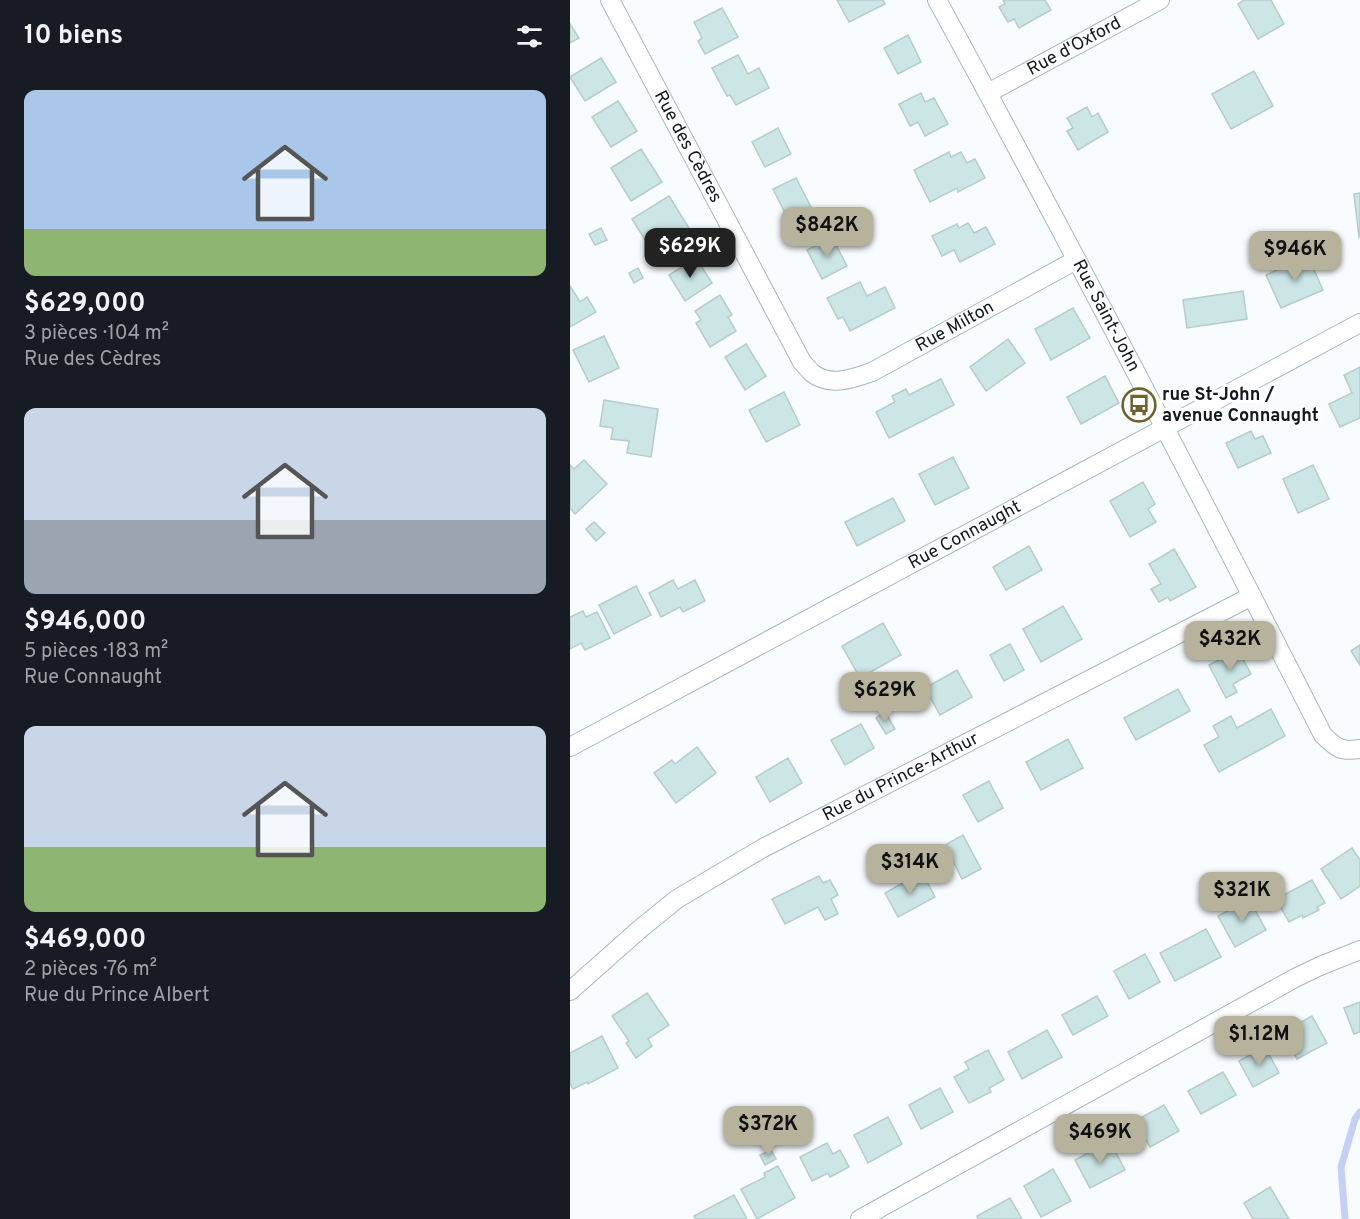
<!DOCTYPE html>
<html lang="fr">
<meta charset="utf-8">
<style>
:root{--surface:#171b24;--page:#20242c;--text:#f1f3f6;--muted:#9ea1a6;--accent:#b6b29c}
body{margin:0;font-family:Overpass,sans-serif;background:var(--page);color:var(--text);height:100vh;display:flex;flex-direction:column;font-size:22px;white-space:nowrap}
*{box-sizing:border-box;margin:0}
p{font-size:20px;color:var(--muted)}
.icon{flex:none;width:33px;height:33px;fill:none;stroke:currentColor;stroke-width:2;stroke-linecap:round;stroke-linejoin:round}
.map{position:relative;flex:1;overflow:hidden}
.details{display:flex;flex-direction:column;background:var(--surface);width:570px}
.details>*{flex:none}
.price{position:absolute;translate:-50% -51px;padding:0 14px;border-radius:12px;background:var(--accent);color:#111;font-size:20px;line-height:39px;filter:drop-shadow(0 2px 3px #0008)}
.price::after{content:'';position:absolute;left:50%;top:36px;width:18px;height:14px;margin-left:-9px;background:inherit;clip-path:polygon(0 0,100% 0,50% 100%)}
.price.current{background:#222;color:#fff}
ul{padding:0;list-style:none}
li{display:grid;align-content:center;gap:12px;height:318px;padding:0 24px}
li span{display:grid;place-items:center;height:186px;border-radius:12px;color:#555}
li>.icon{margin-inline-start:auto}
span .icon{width:108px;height:108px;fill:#fffc;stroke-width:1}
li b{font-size:26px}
h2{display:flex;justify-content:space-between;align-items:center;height:72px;padding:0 24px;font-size:26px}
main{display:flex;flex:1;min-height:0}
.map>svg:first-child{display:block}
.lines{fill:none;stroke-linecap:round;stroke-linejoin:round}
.stream{stroke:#c5d0f5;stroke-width:7}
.building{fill:#cce5e5;stroke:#b4cccc;stroke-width:1.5}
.street-casing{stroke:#a4b9c1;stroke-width:20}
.street{stroke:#fff;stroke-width:18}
.labels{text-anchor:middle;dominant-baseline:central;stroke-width:6;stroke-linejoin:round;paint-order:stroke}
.street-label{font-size:18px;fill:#121a1d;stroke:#fff}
.poi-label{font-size:18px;font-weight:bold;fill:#121a1d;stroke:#fff;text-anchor:start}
</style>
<main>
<section class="details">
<h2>10 biens<svg class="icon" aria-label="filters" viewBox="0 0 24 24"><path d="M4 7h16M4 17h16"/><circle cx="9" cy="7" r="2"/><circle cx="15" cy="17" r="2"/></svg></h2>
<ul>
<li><span style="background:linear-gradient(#a9c7e8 75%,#8fb573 0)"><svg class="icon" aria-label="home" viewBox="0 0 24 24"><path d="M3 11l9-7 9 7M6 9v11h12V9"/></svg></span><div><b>$629,000</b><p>3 pièces · 104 m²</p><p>Rue des Cèdres</p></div></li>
<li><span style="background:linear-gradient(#c9d6e8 60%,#9aa5b1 0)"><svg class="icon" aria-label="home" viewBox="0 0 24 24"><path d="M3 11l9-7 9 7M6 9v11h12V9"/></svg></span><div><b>$946,000</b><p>5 pièces · 183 m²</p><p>Rue Connaught</p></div></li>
<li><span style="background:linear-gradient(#c9d6e8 65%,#8fb573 0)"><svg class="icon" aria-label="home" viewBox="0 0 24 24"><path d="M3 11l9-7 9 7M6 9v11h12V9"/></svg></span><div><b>$469,000</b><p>2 pièces · 76 m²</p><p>Rue du Prince Albert</p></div></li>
</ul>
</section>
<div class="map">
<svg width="790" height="1219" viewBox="0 0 790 1219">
<rect width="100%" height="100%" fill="#f8fcfe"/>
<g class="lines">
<path class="stream" d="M 775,1219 L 771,1167 L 785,1119 L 790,1112"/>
</g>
<g class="building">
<path d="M 267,0 L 313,0 L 315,4 L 279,22 Z"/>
<path d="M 433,0 L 475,0 L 481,10 L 449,28 L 444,19 L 438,22 L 429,7 L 435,4 Z"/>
<path d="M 674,0 L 701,0 L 714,24 L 688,39 L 668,4 Z"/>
<path d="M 152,8 L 168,37 L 135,54 L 128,41 L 132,38 L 124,22 Z"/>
<path d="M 0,24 L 9,38 L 0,43 Z"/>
<path d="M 338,35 L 351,62 L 328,74 L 314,48 Z"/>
<path d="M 168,55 L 178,74 L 189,68 L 199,88 L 166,105 L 160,95 L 157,96 L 142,68 Z"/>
<path d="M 31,58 L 46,82 L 15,101 L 0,77 Z"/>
<path d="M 684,71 L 703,106 L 661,129 L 642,94 Z"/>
<path d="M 351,93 L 355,102 L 364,98 L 378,124 L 355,136 L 348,122 L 340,126 L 329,104 Z"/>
<path d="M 48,101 L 67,131 L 41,147 L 22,117 Z"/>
<path d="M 517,107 L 522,117 L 528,113 L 538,132 L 508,150 L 497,131 L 503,128 L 497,118 Z"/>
<path d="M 208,128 L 221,154 L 195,167 L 182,142 Z"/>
<path d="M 71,149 L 92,182 L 61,201 L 41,168 Z"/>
<path d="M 379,152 L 381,157 L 391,152 L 397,163 L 405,159 L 415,178 L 388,192 L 387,188 L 360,202 L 344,170 Z"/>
<path d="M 226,178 L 244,213 L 221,225 L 203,189 Z"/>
<path d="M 790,193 L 790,236 L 789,237 L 784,194 Z"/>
<path d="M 99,196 L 122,233 L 85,256 L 62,219 Z"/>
<path d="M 398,223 L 404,233 L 416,227 L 425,244 L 390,262 L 384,250 L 372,256 L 362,236 L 387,224 L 389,228 Z"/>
<path d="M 31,228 L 37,240 L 25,245 L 19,234 Z"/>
<path d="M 262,237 L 277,266 L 252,279 L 237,250 Z"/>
<path d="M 738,256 L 753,290 L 711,308 L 696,275 Z"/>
<path d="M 126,258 L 142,283 L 115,301 L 99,275 Z"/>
<path d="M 68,268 L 73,278 L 64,283 L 59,273 Z"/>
<path d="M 290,282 L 297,296 L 315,287 L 325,308 L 280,331 L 273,317 L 268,319 L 257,298 Z"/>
<path d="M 0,286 L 10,302 L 17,297 L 26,312 L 0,327 Z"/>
<path d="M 673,291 L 677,319 L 617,328 L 613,300 Z"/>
<path d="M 150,295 L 162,315 L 158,317 L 166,331 L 140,347 L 126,323 L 131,320 L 125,311 Z"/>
<path d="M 503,308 L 520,338 L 481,360 L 465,329 Z"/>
<path d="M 34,336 L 49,368 L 19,382 L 3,350 Z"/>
<path d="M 438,339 L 455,363 L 416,391 L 400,367 Z"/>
<path d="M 176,344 L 196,376 L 175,390 L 155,357 Z"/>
<path d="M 790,367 L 790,418 L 770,427 L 759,404 L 782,393 L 774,375 Z"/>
<path d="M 535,376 L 549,403 L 511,424 L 497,397 Z"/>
<path d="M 371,379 L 384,405 L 319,438 L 306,412 L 325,402 L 322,396 L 336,389 L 339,395 Z"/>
<path d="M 214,392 L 230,425 L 196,442 L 179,410 Z"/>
<path d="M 34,400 L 88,409 L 81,457 L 57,453 L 59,441 L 41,439 L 43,428 L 30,426 Z"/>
<path d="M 681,431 L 685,439 L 693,436 L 701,453 L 668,468 L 656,443 Z"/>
<path d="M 383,457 L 399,488 L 365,505 L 349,474 Z"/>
<path d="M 14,460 L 37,484 L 5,514 L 0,508 L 0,465 L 4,469 Z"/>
<path d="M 743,465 L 759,499 L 728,513 L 713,479 Z"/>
<path d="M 573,482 L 585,504 L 578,509 L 586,522 L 560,537 L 540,501 Z"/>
<path d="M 323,498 L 335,521 L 287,546 L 275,522 Z"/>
<path d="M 24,522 L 35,533 L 26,541 L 16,529 Z"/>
<path d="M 459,546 L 472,570 L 436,590 L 423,567 Z"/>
<path d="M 604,549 L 626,587 L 600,601 L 598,597 L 589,602 L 581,589 L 591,584 L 579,564 Z"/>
<path d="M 103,580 L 108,589 L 125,580 L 135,601 L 113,612 L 110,607 L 91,617 L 79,593 Z"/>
<path d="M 66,586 L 81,615 L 44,634 L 29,605 Z"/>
<path d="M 493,606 L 512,639 L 471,662 L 453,629 Z"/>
<path d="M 13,611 L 16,617 L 27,612 L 40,638 L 15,650 L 11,643 L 0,649 L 0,617 Z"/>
<path d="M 313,623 L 331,655 L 290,678 L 272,646 Z"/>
<path d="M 440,644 L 454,670 L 434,681 L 420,655 Z"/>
<path d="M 790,645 L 790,665 L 781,651 Z"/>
<path d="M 668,650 L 681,674 L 663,684 L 667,692 L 656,698 L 639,665 Z"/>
<path d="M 387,670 L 402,697 L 370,715 L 355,688 Z"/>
<path d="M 608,689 L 620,711 L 566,740 L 554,718 Z"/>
<path d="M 701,709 L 715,736 L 649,772 L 634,745 L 649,737 L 643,726 L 661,716 L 667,728 Z"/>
<path d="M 315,712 L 325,729 L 316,734 L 306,718 Z"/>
<path d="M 291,724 L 304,748 L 275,765 L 261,740 Z"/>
<path d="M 498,739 L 513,768 L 471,790 L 456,762 Z"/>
<path d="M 127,747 L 146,773 L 106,803 L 84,773 L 102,760 L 105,764 Z"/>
<path d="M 218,758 L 232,783 L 200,802 L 186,777 Z"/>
<path d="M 419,781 L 433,808 L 408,822 L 393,795 Z"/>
<path d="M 393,835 L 411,869 L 392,879 L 375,845 Z"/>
<path d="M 782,848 L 790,860 L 790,886 L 771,899 L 751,869 Z"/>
<path d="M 352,872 L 365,897 L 328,917 L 315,893 Z"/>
<path d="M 249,876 L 253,883 L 260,880 L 268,895 L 261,899 L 268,914 L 255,920 L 248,907 L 215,924 L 202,899 Z"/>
<path d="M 742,880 L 755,903 L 747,907 L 749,910 L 733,918 L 732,915 L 719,922 L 706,899 Z"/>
<path d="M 679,899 L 696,930 L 665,947 L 648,916 Z"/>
<path d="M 636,929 L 651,957 L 605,981 L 590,953 Z"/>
<path d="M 575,954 L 590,982 L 559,999 L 544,971 Z"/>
<path d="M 77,993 L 99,1025 L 78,1039 L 82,1046 L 66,1058 L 56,1043 L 59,1041 L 42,1016 Z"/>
<path d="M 527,996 L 538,1016 L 503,1035 L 492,1015 Z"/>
<path d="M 790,1002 L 790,1032 L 784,1034 L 774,1008 Z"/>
<path d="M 742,1016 L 757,1043 L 727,1059 L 712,1033 Z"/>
<path d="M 477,1030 L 492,1057 L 452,1079 L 438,1052 Z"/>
<path d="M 32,1036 L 48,1068 L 18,1084 L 17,1082 L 3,1089 L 0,1083 L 0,1053 Z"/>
<path d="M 695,1047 L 709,1073 L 683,1087 L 669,1061 Z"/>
<path d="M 418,1050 L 434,1080 L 419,1088 L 421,1092 L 399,1103 L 384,1077 L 399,1069 L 395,1062 Z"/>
<path d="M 653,1072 L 666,1095 L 631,1114 L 618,1091 Z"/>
<path d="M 370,1088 L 383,1112 L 351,1129 L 339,1105 Z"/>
<path d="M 594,1105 L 609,1131 L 580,1147 L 565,1121 Z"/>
<path d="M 318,1117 L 332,1144 L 298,1163 L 284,1135 Z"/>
<path d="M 540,1141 L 555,1170 L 520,1188 L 505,1160 Z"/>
<path d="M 257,1143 L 263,1154 L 270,1150 L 279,1167 L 260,1177 L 258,1173 L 242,1181 L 230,1157 Z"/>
<path d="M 201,1150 L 206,1159 L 195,1165 L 190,1155 Z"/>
<path d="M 208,1166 L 225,1198 L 187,1219 L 171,1189 L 195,1177 L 194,1173 Z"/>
<path d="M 483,1169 L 501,1201 L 471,1217 L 454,1186 Z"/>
<path d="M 700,1187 L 719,1219 L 683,1219 L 674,1203 Z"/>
<path d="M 164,1195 L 177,1219 L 126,1219 L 124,1216 Z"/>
<path d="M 440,1198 L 452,1219 L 408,1219 L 407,1216 Z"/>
</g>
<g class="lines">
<g class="street-casing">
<g id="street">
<path id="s1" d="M 40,0 L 232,362 C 235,365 239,370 242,373 C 260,387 282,379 302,372 L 506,260"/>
<path id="s2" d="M 367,0 C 500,243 627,488 753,735 C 766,748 771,752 790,749"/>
<path id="s3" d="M 418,93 L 590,0"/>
<path id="s4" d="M 0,747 L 790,323"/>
<path id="s5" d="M 0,991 L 70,929 L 107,899 L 193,848 L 682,596"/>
<path d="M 290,1219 L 725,978 L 750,966 L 790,950"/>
</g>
</g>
<use href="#street" class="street"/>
</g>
<defs>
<g id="bus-ring" transform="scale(1.725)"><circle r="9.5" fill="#fff" stroke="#6f622f" stroke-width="1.5"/><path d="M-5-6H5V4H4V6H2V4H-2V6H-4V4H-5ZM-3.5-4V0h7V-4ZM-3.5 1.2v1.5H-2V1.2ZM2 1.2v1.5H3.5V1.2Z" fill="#6f622f"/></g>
</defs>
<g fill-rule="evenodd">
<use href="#bus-ring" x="569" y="405"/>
</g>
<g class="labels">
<g class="street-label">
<text stroke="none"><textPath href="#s3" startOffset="98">Rue d'Oxford</textPath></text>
<text stroke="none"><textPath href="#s1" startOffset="166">Rue des Cèdres</textPath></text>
<text stroke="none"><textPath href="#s2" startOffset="358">Rue Saint-John</textPath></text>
<text stroke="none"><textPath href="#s1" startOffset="582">Rue Milton</textPath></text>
<text stroke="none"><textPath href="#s4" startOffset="448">Rue Connaught</textPath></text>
<text stroke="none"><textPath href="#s5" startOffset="396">Rue du Prince-Arthur</textPath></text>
</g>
<g class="poi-label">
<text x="592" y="395">rue St-John /<tspan x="592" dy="21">avenue Connaught</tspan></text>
</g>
</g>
</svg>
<b class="price" style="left:257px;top:258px">$842K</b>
<b class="price current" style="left:120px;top:279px">$629K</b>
<b class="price" style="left:725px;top:282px">$946K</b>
<b class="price" style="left:660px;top:672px">$432K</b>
<b class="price" style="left:315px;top:723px">$629K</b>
<b class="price" style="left:340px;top:895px">$314K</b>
<b class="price" style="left:672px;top:923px">$321K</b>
<b class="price" style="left:689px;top:1067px">$1.12M</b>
<b class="price" style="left:198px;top:1157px">$372K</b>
<b class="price" style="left:530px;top:1165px">$469K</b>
</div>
</main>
